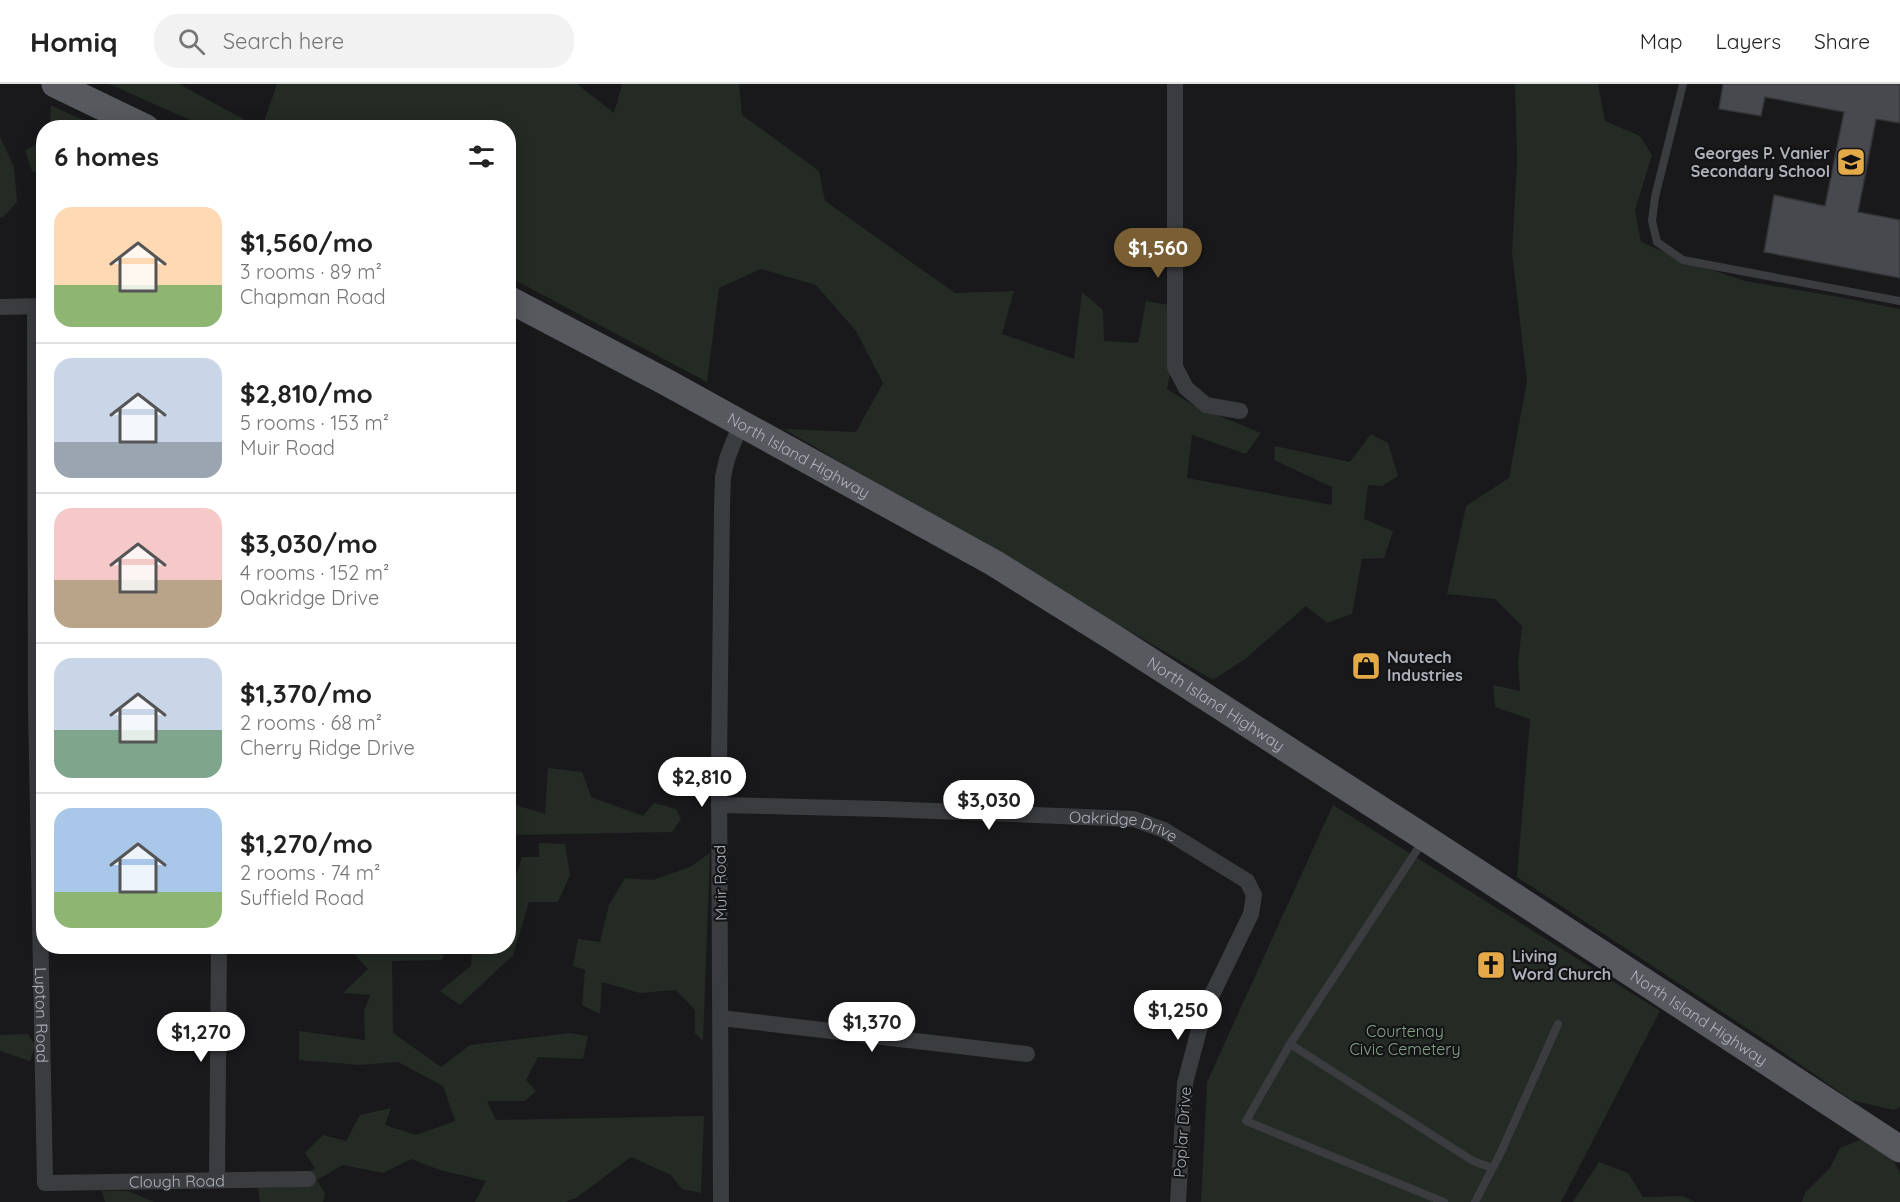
<!DOCTYPE html>
<meta charset="utf-8">
<style>
:root{--surface:#fff;--page:#f2f2f2;--text:#222;--muted:#767676;--line:#e0e0e0;--accent:#795f33}
body{margin:0;font-family:Quicksand,sans-serif;background:var(--page);color:var(--text);height:100vh;display:flex;flex-direction:column;font-size:22px;white-space:nowrap}
*{box-sizing:border-box;margin:0}
p{font-size:20px;color:var(--muted)}
.icon{flex:none;width:33px;height:33px;fill:none;stroke:currentColor;stroke-width:2;stroke-linecap:round;stroke-linejoin:round}
.map{position:relative;flex:1;overflow:hidden}
.details{position:absolute;left:36px;top:36px;width:480px;height:834px;display:flex;flex-direction:column;background:var(--surface);border-radius:24px;box-shadow:0 3px 15px #0003}
.details>*{flex:none}
.price{position:absolute;translate:-50% -51px;padding:0 14px;border-radius:21px;background:#fff;color:#222;font-size:20px;line-height:39px;filter:drop-shadow(0 2px 3px #0008)}
.price::after{content:'';position:absolute;left:50%;top:36px;width:18px;height:14px;margin-left:-9px;background:inherit;clip-path:polygon(0 0,100% 0,50% 100%)}
.price.selected{background:var(--accent);color:#fff}
ul{padding:0;list-style:none}
li{display:flex;align-items:center;gap:18px;height:150px;padding:0 18px}
li+li{border-top:2px solid var(--line)}
li span{display:grid;place-items:center;flex:none;width:168px;height:120px;border-radius:18px;color:#555}
li>.icon{margin-inline-start:auto}
span .icon{width:72px;height:72px;fill:#fffc;stroke-width:1}
li b{font-size:26px}
h2{display:flex;justify-content:space-between;align-items:center;height:72px;padding:0 18px;font-size:26px}
header{display:flex;align-items:center;gap:36px;box-sizing:border-box;height:84px;padding:0 30px;background:var(--surface);border-bottom:2px solid var(--line)}
header strong{font-size:28px}
nav{display:flex;gap:33px;margin-inline-start:auto;font-size:21px}
.search{width:420px;height:54px;background:var(--page);display:flex;align-items:center;gap:15px;box-sizing:border-box;padding:0 21px;border-radius:24px;color:var(--muted);font-size:22px}
.map>svg:first-child{display:block}
.green{fill:#232b24}
.building{fill:#48494e;stroke:#333437;stroke-width:1.5}
.lines{fill:none;stroke-linecap:round;stroke-linejoin:round}
.lane{stroke:#3b3c40;stroke-width:8}
.street{stroke:#3b3c40;stroke-width:16}
.primary{stroke:#57595f;stroke-width:27}
.labels{text-anchor:middle;dominant-baseline:central;stroke-width:4.5;stroke-linejoin:round;paint-order:stroke}
.poi-label{font-size:16px;font-weight:bold;fill:#adb1ba;stroke:#141416;text-anchor:start}
.street-label{font-size:16px;fill:#adb1ba;stroke:#141416}
.park-label{font-size:16px;fill:#85a386;stroke:#141416}
</style>
<header>
<strong>Homiq</strong>
<div class="search"><svg class="icon" aria-label="search" viewBox="0 0 24 24"><circle cx="10" cy="10" r="6"/><path d="M15 15l6 6"/></svg>Search here</div>
<nav><a>Map</a><a>Layers</a><a>Share</a></nav>
</header>
<div class="map">
<svg width="1900" height="1118" viewBox="0 0 1900 1118">
<rect width="100%" height="100%" fill="#19191b"/>
<g class="green">
<path d="M 109,0 L 179,0 L 258,43 L 206,43 Z"/>
<path d="M 277,0 L 577,0 L 614,29 L 622,0 L 739,0 L 742,31 L 819,87 L 825,117 L 955,209 L 1014,207 L 1002,250 L 1074,275 L 1082,208 L 1103,226 L 1104,257 L 1138,259 L 1146,217 L 1169,221 L 1173,276 L 1167,305 L 1193,321 L 1261,349 L 1246,370 L 1192,351 L 1187,394 L 1332,421 L 1332,403 L 1274,376 L 1275,362 L 1350,378 L 1371,350 L 1388,359 L 1398,392 L 1382,402 L 1368,401 L 1364,435 L 1393,447 L 1384,474 L 1362,475 L 1352,530 L 1327,539 L 1306,522 L 1245,575 L 1213,596 L 784,345 L 856,348 L 883,299 L 856,247 L 816,201 L 761,185 L 719,204 L 707,298 L 509,193 L 508,44 L 262,44 Z"/>
<path d="M 1515,0 L 1598,0 L 1605,37 L 1640,52 L 1652,71 L 1635,126 L 1641,158 L 1683,176 L 1745,197 L 1839,213 L 1900,225 L 1900,1023 L 1894,1026 L 1851,1016 L 1774,962 L 1517,793 L 1530,635 L 1495,623 L 1493,601 L 1520,607 L 1518,579 L 1522,542 L 1495,515 L 1447,510 L 1466,422 L 1509,394 L 1527,297 L 1512,169 L 1517,78 Z"/>
<path d="M 51,21 L 52,22 L 98,43 L 50,43 Z"/>
<path d="M 0,53 L 14,83 L 17,118 L 2,134 L 0,133 Z"/>
<path d="M 43,58 L 43,91 L 32,87 L 25,66 Z"/>
<path d="M 548,684 L 582,688 L 591,713 L 643,732 L 654,719 L 676,725 L 681,735 L 672,748 L 509,751 L 509,719 L 545,730 Z"/>
<path d="M 1333,721 L 1660,927 L 1561,1118 L 1201,1118 L 1207,998 Z"/>
<path d="M 539,759 L 565,760 L 570,791 L 558,818 L 529,818 L 513,871 L 460,921 L 440,907 L 471,882 L 472,863 L 508,862 L 509,814 L 522,773 L 539,773 Z"/>
<path d="M 710,769 L 703,957 L 695,949 L 695,926 L 676,906 L 640,909 L 602,898 L 600,930 L 582,921 L 585,886 L 573,882 L 578,855 L 600,858 L 609,821 L 625,794 L 653,796 L 690,783 Z"/>
<path d="M 348,863 L 447,863 L 442,876 L 392,877 L 393,949 L 441,983 L 470,961 L 569,949 L 588,952 L 583,975 L 538,973 L 526,996 L 536,1007 L 525,1017 L 487,1017 L 496,1036 L 704,1032 L 701,1109 L 682,1105 L 671,1091 L 631,1073 L 576,1114 L 564,1118 L 475,1118 L 486,1097 L 440,1086 L 411,1075 L 383,1089 L 343,1081 L 317,1096 L 325,1110 L 323,1118 L 260,1118 L 257,1097 L 296,1096 L 315,1084 L 305,1069 L 323,1051 L 346,1057 L 360,1031 L 391,1024 L 385,1041 L 416,1051 L 455,1037 L 443,1002 L 398,978 L 360,981 L 299,976 L 299,947 L 365,956 L 364,926 L 371,911 L 343,909 L 368,885 Z"/>
<path d="M 28,950 L 35,961 L 30,977 L 0,967 L 0,951 Z"/>
<path d="M 1863,1055 L 1892,1075 L 1900,1088 L 1900,1118 L 1802,1118 L 1805,1109 L 1830,1084 L 1840,1064 Z"/>
<path d="M 1599,1078 L 1628,1089 L 1643,1113 L 1683,1112 L 1695,1118 L 1573,1118 Z"/>
<path d="M 102,1107 L 128,1107 L 154,1118 L 105,1118 Z"/>
</g>
<path class="building" d="M 1723,0 L 1900,0 L 1900,39 L 1876,35 L 1858,128 L 1900,136 L 1900,194 L 1764,168 L 1774,111 L 1825,122 L 1844,28 L 1765,13 L 1761,32 L 1719,25 Z"/>
<g class="lines">
<g class="lane">
<path d="M 1683,0 L 1655,113 L 1652,137 L 1657,158 L 1683,176 L 1900,217"/>
<path d="M 1423,757 L 1290,960 L 1246,1037 L 1444,1118"/>
<path d="M 1290,960 L 1473,1077 L 1492,1084"/>
<path d="M 1475,1118 L 1501,1068 L 1558,940"/>
</g>
<g class="street">
<path d="M 1175,0 L 1175,283 L 1186,304 L 1206,321 L 1240,327"/>
<path d="M 0,223 L 44,222"/>
<path id="s1" d="M 35,223 L 36,622 L 45,1099 L 308,1095"/>
<path id="s2" d="M 719,721 L 884,725 L 1134,735 L 1164,746 L 1247,797 L 1254,811 L 1251,830 L 1204,927 L 1185,999 L 1178,1118"/>
<path d="M 721,934 L 1027,970"/>
<path d="M 217,1095 L 219,862"/>
<path d="M 721,1118 L 719,682 L 722,423 L 723,393 L 727,375 L 741,339"/>
</g>
<g class="primary">
<path d="M 55,0 L 146,44"/>
<path id="s3" d="M 508,215 L 666,298 L 994,479 L 1111,552 L 1425,754 L 1900,1065"/>
</g>
</g>
<defs>
<g id="school-square" transform="scale(1.5)"><rect x="-9" y="-9" width="18" height="18" rx="4" fill="#e4aa48" stroke="#141416"/><path d="M0-5L7-2L0 1L-7-2ZM-4 1L0 2.5L4 1V4Q0 6-4 4Z" fill="#111"/></g>
<g id="shop-square" transform="scale(1.5)"><rect x="-9" y="-9" width="18" height="18" rx="4" fill="#e4aa48" stroke="#141416"/><path d="M-5-2.5h2.3a2.7 3.5 0 0 1 5.4 0H5L5.5 6h-11ZM-1.5-2.5h3a1.5 2.3 0 0 0-3 0Z" fill="#111"/></g>
<g id="church-square" transform="scale(1.5)"><rect x="-9" y="-9" width="18" height="18" rx="4" fill="#e4aa48" stroke="#141416"/><path d="M-1.2-6h2.4v3.5h3.3v2.4h-3.3V6h-2.4V-.1h-3.3v-2.4h3.3Z" fill="#111"/></g>
</defs>
<g fill-rule="evenodd">
<use href="#school-square" x="1851" y="78"/>
<use href="#shop-square" x="1366" y="582"/>
<use href="#church-square" x="1491" y="881"/>
</g>
<g class="labels">
<g class="poi-label">
<text x="1830" y="69" text-anchor="end">Georges P. Vanier<tspan x="1830" dy="18">Secondary School</tspan></text>
<text x="1387" y="573">Nautech<tspan x="1387" dy="18">Industries</tspan></text>
<text x="1512" y="872">Living<tspan x="1512" dy="18">Word Church</tspan></text>
</g>
<g class="street-label">
<text stroke="none"><textPath href="#s3" startOffset="330">North Island Highway</textPath></text>
<text stroke="none"><textPath href="#s3" startOffset="816">North Island Highway</textPath></text>
<text stroke="none"><textPath href="#s2" startOffset="406">Oakridge Drive</textPath></text>
<text transform="translate(720 799) rotate(-91)">Muir Road</text>
<text stroke="none"><textPath href="#s1" startOffset="708">Lupton Road</textPath></text>
<text stroke="none"><textPath href="#s3" startOffset="1392">North Island Highway</textPath></text>
<text transform="translate(1182 1048) rotate(-86)">Poplar Drive</text>
<text stroke="none"><textPath href="#s1" startOffset="1008">Clough Road</textPath></text>
</g>
<g class="park-label">
<text x="1405" y="947">Courtenay<tspan x="1405" dy="18">Civic Cemetery</tspan></text>
</g>
</g>
</svg>
<b class="price selected" style="left:1158px;top:195px">$1,560</b>
<b class="price" style="left:702px;top:724px">$2,810</b>
<b class="price" style="left:989px;top:747px">$3,030</b>
<b class="price" style="left:1178px;top:957px">$1,250</b>
<b class="price" style="left:872px;top:969px">$1,370</b>
<b class="price" style="left:201px;top:979px">$1,270</b>
<section class="details">
<h2>6 homes<svg class="icon" aria-label="filters" viewBox="0 0 24 24"><path d="M4 7h16M4 17h16"/><circle cx="9" cy="7" r="2"/><circle cx="15" cy="17" r="2"/></svg></h2>
<ul>
<li><span style="background:linear-gradient(#ffd9b3 65%,#8fb573 0)"><svg class="icon" aria-label="home" viewBox="0 0 24 24"><path d="M3 11l9-7 9 7M6 9v11h12V9"/></svg></span><div><b>$1,560/mo</b><p>3 rooms · 89 m²</p><p>Chapman Road</p></div></li>
<li><span style="background:linear-gradient(#c9d6e8 70%,#9aa5b1 0)"><svg class="icon" aria-label="home" viewBox="0 0 24 24"><path d="M3 11l9-7 9 7M6 9v11h12V9"/></svg></span><div><b>$2,810/mo</b><p>5 rooms · 153 m²</p><p>Muir Road</p></div></li>
<li><span style="background:linear-gradient(#f6c9c9 60%,#b9a48a 0)"><svg class="icon" aria-label="home" viewBox="0 0 24 24"><path d="M3 11l9-7 9 7M6 9v11h12V9"/></svg></span><div><b>$3,030/mo</b><p>4 rooms · 152 m²</p><p>Oakridge Drive</p></div></li>
<li><span style="background:linear-gradient(#c9d6e8 60%,#7fa58c 0)"><svg class="icon" aria-label="home" viewBox="0 0 24 24"><path d="M3 11l9-7 9 7M6 9v11h12V9"/></svg></span><div><b>$1,370/mo</b><p>2 rooms · 68 m²</p><p>Cherry Ridge Drive</p></div></li>
<li><span style="background:linear-gradient(#a9c7e8 70%,#8fb573 0)"><svg class="icon" aria-label="home" viewBox="0 0 24 24"><path d="M3 11l9-7 9 7M6 9v11h12V9"/></svg></span><div><b>$1,270/mo</b><p>2 rooms · 74 m²</p><p>Suffield Road</p></div></li>
</ul>
</section>
</div>
